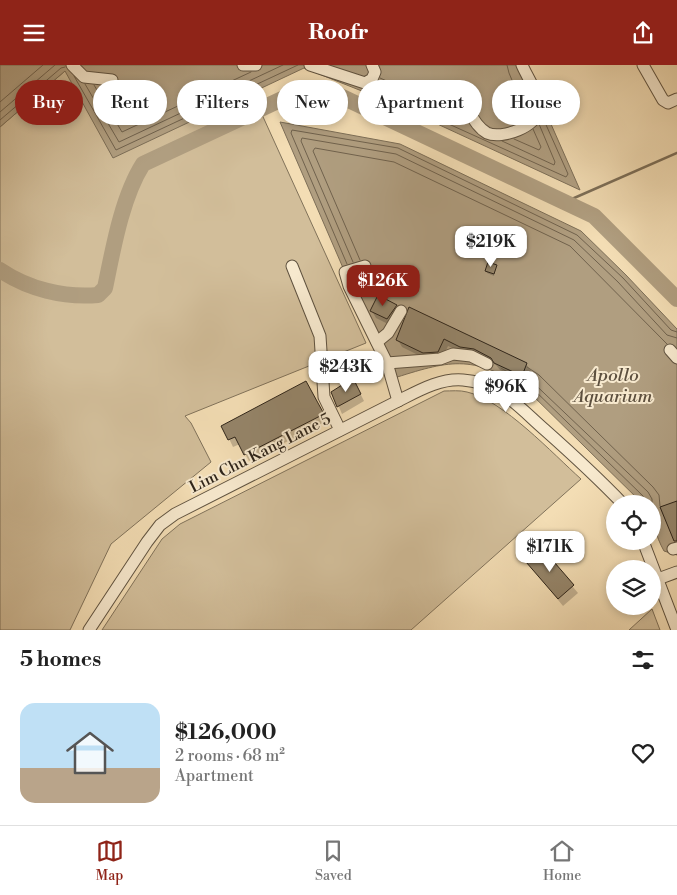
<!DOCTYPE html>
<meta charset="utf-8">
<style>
:root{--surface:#fff;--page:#f6f6f6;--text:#222;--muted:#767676;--line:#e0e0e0;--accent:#8f2418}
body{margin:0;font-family:"Libre Bodoni",serif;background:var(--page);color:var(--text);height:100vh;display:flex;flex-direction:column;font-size:19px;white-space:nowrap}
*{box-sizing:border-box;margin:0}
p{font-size:16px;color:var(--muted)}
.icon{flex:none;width:28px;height:28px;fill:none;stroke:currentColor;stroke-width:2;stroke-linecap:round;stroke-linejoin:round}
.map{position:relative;height:565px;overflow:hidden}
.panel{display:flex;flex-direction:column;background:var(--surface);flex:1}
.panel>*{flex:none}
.hud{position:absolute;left:15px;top:15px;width:648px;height:45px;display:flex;gap:10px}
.controls{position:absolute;left:606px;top:430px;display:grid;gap:10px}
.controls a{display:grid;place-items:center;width:55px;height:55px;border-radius:50%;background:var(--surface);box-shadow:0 2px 8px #0003;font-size:25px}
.price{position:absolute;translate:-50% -42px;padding:0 11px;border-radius:10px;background:#fff;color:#222;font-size:16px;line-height:32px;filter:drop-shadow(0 1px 2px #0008)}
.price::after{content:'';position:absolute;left:50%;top:30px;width:15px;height:11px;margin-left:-8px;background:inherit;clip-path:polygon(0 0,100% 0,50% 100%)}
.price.on{background:var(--accent);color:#fff}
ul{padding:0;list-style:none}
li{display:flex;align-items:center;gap:15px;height:125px;padding:0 20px}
li span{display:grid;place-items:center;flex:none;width:140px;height:100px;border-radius:15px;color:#555}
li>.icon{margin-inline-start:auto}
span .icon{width:60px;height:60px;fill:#fffc;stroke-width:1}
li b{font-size:21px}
h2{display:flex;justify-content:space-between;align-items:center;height:60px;padding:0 20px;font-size:21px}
.chip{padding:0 18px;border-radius:22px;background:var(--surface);box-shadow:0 2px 8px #0003;font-size:18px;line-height:45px}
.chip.on{background:var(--accent);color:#fff}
header{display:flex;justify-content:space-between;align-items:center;height:65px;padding:0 20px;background:var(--accent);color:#fff;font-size:22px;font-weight:800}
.tabs{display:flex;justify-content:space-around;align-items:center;height:70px;border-top:1px solid var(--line);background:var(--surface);font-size:14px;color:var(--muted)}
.tabs a{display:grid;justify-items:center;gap:2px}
.tabs .on{color:var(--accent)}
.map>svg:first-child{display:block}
.green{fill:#d2be9a;stroke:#80725a}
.water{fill:#b09e80;stroke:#7c6e57}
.shadow{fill:#0003}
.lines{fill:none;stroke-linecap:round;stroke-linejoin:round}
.shore{stroke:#70624d;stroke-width:1}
.stream{stroke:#7c6e57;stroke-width:2.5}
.river{stroke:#b09e80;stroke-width:16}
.building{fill:#95856a;stroke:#2f251a}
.minor-casing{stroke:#605340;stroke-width:13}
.minor{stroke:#f7e9ce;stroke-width:11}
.labels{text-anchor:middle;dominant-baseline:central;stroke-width:4;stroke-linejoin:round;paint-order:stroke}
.street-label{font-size:16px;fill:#2f251a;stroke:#f7e9ce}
.water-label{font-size:18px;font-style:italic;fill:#5c4f3e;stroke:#f7e9ce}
</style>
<header><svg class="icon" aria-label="menu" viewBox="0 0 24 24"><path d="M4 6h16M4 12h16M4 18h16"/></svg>Roofr<svg class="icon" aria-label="share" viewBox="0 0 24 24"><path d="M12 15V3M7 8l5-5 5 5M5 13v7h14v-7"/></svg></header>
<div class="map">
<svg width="677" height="565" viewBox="0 0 677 565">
<rect width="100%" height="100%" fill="#f3ddb4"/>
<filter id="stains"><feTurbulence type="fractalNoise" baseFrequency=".004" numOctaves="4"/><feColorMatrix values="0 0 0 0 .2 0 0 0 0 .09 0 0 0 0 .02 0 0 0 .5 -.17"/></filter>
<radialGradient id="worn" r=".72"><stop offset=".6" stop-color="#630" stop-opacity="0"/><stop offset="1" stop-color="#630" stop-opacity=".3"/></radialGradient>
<g class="green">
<path d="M 190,0 L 211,53 L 254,32 L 366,278 L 185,351 L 191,358 L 211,397 L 111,479 L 70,565 L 0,565 L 0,62 L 65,6 Z"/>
<path d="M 444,326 C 451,326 460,325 467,327 C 503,335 553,389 581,414 L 411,565 L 102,565 L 162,474 L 180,459 Z"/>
<path d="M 652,544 L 660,565 L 629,565 Z"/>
</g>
<g class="water">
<path d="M 0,0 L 525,0 L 580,125 L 392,38 L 304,3 L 113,93 L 65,6 L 0,62 Z"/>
<path d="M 280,57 L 400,79 L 581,166 L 626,210 L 677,264 L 677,490 L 664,486 C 655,470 653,457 652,439 L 643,439 L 526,324 C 472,288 448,296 391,314 Z"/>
</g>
<g class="shadow">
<path d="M 475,25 L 482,42 L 478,44 L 480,49 L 472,47 L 467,54 L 454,58 L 446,39 L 471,32 Z"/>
<path d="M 496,201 L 494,211 L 487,208 L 486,206 Z"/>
<path d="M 396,241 L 401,248 L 392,261 L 376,253 L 372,246 Z"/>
<path d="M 410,243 L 526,299 L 531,306 L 526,317 L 500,305 L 496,300 L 480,291 L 465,289 L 448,281 L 442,294 L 428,295 L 402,282 L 398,275 Z"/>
<path d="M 357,322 L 364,336 L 342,349 L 333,328 Z"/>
<path d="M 310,325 L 327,356 L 249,396 L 240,379 L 233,382 L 223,361 Z"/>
<path d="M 542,485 L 578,528 L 563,541 L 528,498 Z"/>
</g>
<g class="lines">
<g class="shore">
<path d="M 507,0 L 509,8 L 527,51"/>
<path d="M 74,11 L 116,85 L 298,0"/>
<path d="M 380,13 L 443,41"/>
<path d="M 85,19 L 119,77 L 283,0"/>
<path d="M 376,19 L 447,51"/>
<path d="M 94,20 L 122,67 L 251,7"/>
<path d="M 369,23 L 566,112 L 568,109 L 543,53"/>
<path d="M 0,37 L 43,0"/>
<path d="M 0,47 L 55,0"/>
<path d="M 0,55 L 61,3 L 65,2"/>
<path d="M 514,74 L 539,85 L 541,82 L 533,64"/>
<path d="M 502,76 L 554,100 L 555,97 L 539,59"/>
<path d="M 360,195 L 313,86 L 315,83 L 394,97 L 570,181 L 667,279"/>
<path d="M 353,197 L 301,76 L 302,73 L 396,89 L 574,175 L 618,217 L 667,270 L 677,273"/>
<path d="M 347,199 L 291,68 L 292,65 L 398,83 L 577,170 L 623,213 L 671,265 L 677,267"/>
<path d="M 527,302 L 539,310 L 653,422 L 659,430 L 660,441"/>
<path d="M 501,303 L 529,320 L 643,431 L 647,439"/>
<path d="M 524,309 L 648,427 L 652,434 L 652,441"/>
</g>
<path class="stream" d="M 565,137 L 677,88"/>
<path class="river" d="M 0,205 C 28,224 64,233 98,230 L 105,223 C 113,184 122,132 143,99 L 297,27 L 312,23 L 338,30 L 594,151 L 677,234"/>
</g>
<g class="building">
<path d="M 476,24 L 479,35 L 475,36 L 477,42 L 468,40 L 463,47 L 448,51 L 444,39 L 469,31 L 468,26 Z"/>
<path d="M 488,197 L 497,200 L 494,209 L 485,206 Z"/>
<path d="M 378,230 L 397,240 L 387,254 L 370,246 Z"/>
<path d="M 409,242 L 527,298 L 522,311 L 494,298 L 491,293 L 474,284 L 460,282 L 444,274 L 438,287 L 423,288 L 396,275 Z"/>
<path d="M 353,313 L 361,329 L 337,342 L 331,327 Z"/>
<path d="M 306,316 L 324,349 L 244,390 L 235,372 L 228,375 L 221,361 Z"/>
<path d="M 677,436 L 677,476 L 674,476 L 660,442 Z"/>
<path d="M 542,483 L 574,520 L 558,534 L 526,497 Z"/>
</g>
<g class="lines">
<g class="minor-casing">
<g id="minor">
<path d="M 72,0 L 84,12 L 112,15"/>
<path d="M 243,0 L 256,0"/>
<path d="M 310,0 L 365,18 L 372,14 L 375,7 L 372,0"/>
<path d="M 643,0 L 663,35 L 668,38 L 677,34"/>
<path d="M 470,47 C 473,55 480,64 487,68 C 502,75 538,61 539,44 C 540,30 527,12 522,0"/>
<path d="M 292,201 L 320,271 L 324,332 L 340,365"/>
<path d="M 365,201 L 345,207 L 349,221 L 387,298 L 398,336"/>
<path d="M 377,277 L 388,268 L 401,246"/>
<path d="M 670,285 L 677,293"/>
<path d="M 387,298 L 440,294 L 453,289 L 471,291 L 487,299"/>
<path d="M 643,476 L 677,565"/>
<path d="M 673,484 L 677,483"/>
<path d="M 658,514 L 677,507"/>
<path d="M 89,565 L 147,477 L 160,460 L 175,449 L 398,336 C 418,326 440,313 463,315 C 475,316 488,320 499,326 C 516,337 530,352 545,365 C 572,389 598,413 623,439"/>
</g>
</g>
<use href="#minor" class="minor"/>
</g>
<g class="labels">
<g class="street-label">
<text transform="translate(260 388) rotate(-27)">Lim Chu Kang Lane 5</text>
</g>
<g class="water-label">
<text x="613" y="310">Apollo<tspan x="613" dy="21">Aquarium</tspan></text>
</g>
</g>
<rect width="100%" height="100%" filter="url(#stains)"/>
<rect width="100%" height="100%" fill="url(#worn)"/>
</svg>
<div class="controls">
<a><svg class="icon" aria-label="locate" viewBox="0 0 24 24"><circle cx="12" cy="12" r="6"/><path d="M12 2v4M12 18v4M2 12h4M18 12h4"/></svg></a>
<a><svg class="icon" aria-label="layers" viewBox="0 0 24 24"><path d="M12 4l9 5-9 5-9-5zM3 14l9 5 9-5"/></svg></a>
</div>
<b class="price" style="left:491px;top:203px">$219K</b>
<b class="price on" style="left:383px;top:242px">$126K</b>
<b class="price" style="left:346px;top:328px">$243K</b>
<b class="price" style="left:506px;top:348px">$96K</b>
<b class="price" style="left:550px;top:508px">$171K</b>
<div class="hud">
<a class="chip on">Buy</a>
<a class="chip">Rent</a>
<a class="chip">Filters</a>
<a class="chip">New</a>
<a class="chip">Apartment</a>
<a class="chip">House</a>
</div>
</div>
<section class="panel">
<h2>5 homes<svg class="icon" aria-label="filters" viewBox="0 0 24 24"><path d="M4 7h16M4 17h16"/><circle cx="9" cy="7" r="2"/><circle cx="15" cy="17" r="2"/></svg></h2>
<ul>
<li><span style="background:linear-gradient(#bfe0f5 65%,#b9a48a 0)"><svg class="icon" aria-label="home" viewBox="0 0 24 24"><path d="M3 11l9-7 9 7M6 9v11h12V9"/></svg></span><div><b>$126,000</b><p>2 rooms · 68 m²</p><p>Apartment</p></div><svg class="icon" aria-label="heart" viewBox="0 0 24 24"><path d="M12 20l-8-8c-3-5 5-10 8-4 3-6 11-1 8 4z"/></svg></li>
</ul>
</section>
<nav class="tabs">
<a class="on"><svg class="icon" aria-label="map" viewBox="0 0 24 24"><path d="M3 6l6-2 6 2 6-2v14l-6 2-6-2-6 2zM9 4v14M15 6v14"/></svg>Map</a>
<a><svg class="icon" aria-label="saved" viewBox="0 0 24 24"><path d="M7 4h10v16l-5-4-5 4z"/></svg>Saved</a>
<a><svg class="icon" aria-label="home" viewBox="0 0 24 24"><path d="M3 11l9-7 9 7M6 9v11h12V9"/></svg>Home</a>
</nav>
